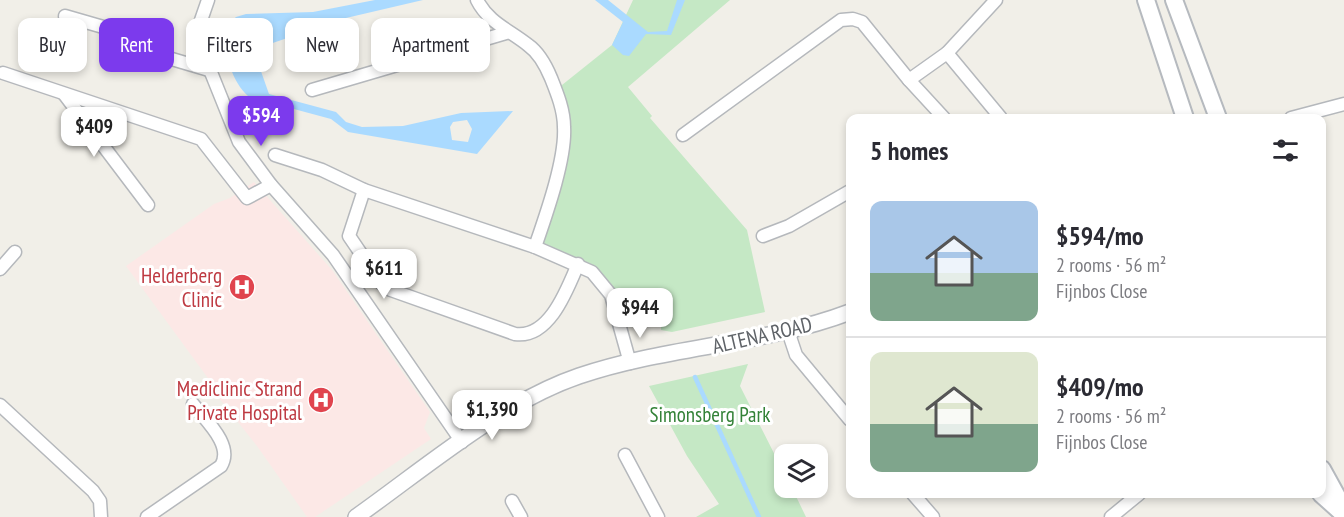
<!DOCTYPE html>
<meta charset="utf-8">
<style>
:root{--surface:#fff;--page:#f2f2f3;--text:#2b2b33;--muted:#7c7c81;--line:#e1e1e2;--accent:#7c3aed}
body{margin:0;font-family:"PT Sans Narrow",sans-serif;background:var(--page);color:var(--text);height:100vh;display:flex;flex-direction:column;font-size:22px;white-space:nowrap}
*{box-sizing:border-box;margin:0}
p{font-size:20px;color:var(--muted)}
.icon{flex:none;width:33px;height:33px;fill:none;stroke:currentColor;stroke-width:2;stroke-linecap:round;stroke-linejoin:round}
.map{position:relative;flex:1;overflow:hidden}
.details{position:absolute;left:846px;top:114px;width:480px;height:384px;display:flex;flex-direction:column;background:var(--surface);border-radius:12px;box-shadow:0 3px 9px #0003}
.details>*{flex:none}
.banner{position:absolute;left:18px;top:18px;width:570px;height:54px;display:flex;gap:12px}
.tools{position:absolute;left:774px;top:444px;display:grid;gap:12px}
.tools a{display:grid;place-items:center;width:54px;height:54px;border-radius:12px;background:var(--surface);box-shadow:0 3px 9px #0003;font-size:30px}
.price{position:absolute;translate:-50% -51px;padding:0 14px;border-radius:12px;background:#fff;color:#222;font-size:20px;line-height:39px;filter:drop-shadow(0 2px 3px #0008)}
.price::after{content:'';position:absolute;left:50%;top:36px;width:18px;height:14px;margin-left:-9px;background:inherit;clip-path:polygon(0 0,100% 0,50% 100%)}
.price.current{background:var(--accent);color:#fff}
ul{padding:0;list-style:none}
li{display:flex;align-items:center;gap:18px;height:150px;padding:0 24px}
li+li{border-top:2px solid var(--line)}
li span{display:grid;place-items:center;flex:none;width:168px;height:120px;border-radius:12px;color:#555}
li>.icon{margin-inline-start:auto}
span .icon{width:72px;height:72px;fill:#fffc;stroke-width:1}
li b{font-size:26px}
h2{display:flex;justify-content:space-between;align-items:center;height:72px;padding:0 24px;font-size:26px}
.pill{padding:0 21px;border-radius:12px;background:var(--surface);box-shadow:0 3px 9px #0003;font-size:21px;line-height:54px}
.pill.current{background:var(--accent);color:#fff}
.map>svg:first-child{display:block}
.medical{fill:#fce8e6}
.green{fill:#c5e8c5}
.water{fill:#aadaff;fill-rule:evenodd}
.lines{fill:none;stroke-linecap:round;stroke-linejoin:round}
.stream{stroke:#aadaff;stroke-width:4.5}
.minor-casing{stroke:#b5b8bc;stroke-width:15}
.tertiary-casing{stroke:#b5b8bc;stroke-width:18}
.secondary-casing{stroke:#b6babf;stroke-width:20}
.minor{stroke:#fff;stroke-width:12}
.tertiary{stroke:#fff;stroke-width:15}
.secondary{stroke:#fff;stroke-width:16}
.labels{text-anchor:middle;dominant-baseline:central;stroke-width:6;stroke-linejoin:round;paint-order:stroke}
.health-label{font-size:21px;fill:#be3a42;stroke:#fff;text-anchor:end}
.street-label{font-size:21px;fill:#5f6368;stroke:#fff}
.park-label{font-size:21px;fill:#348238;stroke:#fff}
</style>
<div class="map">
<svg width="1344" height="517" viewBox="0 0 1344 517">
<rect width="100%" height="100%" fill="#f1efe8"/>
<path class="medical" d="M 254,182 L 332,270 L 430,412 L 424,428 L 431,439 L 315,517 L 307,517 L 257,446 L 211,388 L 213,385 L 126,266 L 214,204 L 230,198 Z"/>
<g class="green">
<path d="M 633,0 L 730,0 L 628,87 L 652,116 L 650,118 L 747,230 L 765,312 L 672,332 L 661,330 L 661,327 L 646,320 L 640,321 L 639,318 L 621,321 L 601,279 L 538,245 L 562,150 L 557,89 L 612,45 Z"/>
<path d="M 748,364 L 740,386 L 784,473 L 784,488 L 792,488 L 806,517 L 696,517 L 719,504 L 687,456 L 649,386 Z"/>
</g>
<g class="water">
<path d="M 375,0 L 423,0 L 346,18 L 261,47 L 257,60 L 269,94 L 336,112 L 346,122 L 362,127 L 403,126 L 461,113 L 513,111 L 477,154 L 348,132 L 331,119 L 249,97 C 229,79 225,52 226,26 L 236,17 L 246,14 L 313,12 ZM 249,18 L 254,21 L 252,36 L 248,39 L 238,37 L 237,24 ZM 467,120 L 472,129 L 468,142 L 452,140 L 450,127 L 453,122 Z"/>
<path d="M 595,0 L 608,0 L 648,32 L 667,31 L 677,0 L 685,0 L 671,35 L 646,34 L 629,56 L 623,55 L 612,45 L 623,22 Z"/>
</g>
<g class="lines">
<path class="stream" d="M 695,377 L 759,517"/>
<g class="minor-casing">
<g id="minor">
<path d="M 208,0 L 199,26 L 198,40 L 239,142 L 271,185 L 333,255 L 462,442"/>
<path d="M 477,0 C 488,22 509,30 528,45 C 538,52 546,66 551,78 C 557,93 564,110 564,127 C 566,159 546,215 535,247"/>
<path d="M 996,0 L 947,53 L 1001,118"/>
<path d="M 65,16 L 117,31 L 165,57 L 209,70"/>
<path d="M 3,73 L 201,139 L 247,198 L 271,185"/>
<path d="M 909,80 L 944,118"/>
<path d="M 312,90 L 506,33"/>
<path d="M 64,94 L 148,205"/>
<path d="M 1291,118 L 1344,104"/>
<path d="M 683,135 L 841,20 L 853,19 L 862,22 L 909,80 L 947,53"/>
<path d="M 275,155 L 322,170 L 364,190 L 535,247 L 592,272 L 611,295 L 630,363"/>
<path d="M 364,190 L 349,236 L 381,283 L 391,290 L 515,334 C 549,339 567,290 578,264"/>
<path d="M 763,236 L 789,226 L 850,191"/>
<path d="M 0,269 L 15,252"/>
<path d="M 788,331 L 796,355 L 850,420"/>
<path d="M 0,405 L 93,491 L 100,501 L 101,517"/>
<path d="M 625,455 L 658,517"/>
<path d="M 913,494 L 933,517"/>
<path d="M 512,501 L 521,517"/>
<path d="M 147,517 L 221,466 C 234,445 205,420 193,404"/>
<path d="M 1111,517 L 1139,494"/>
</g>
</g>
<g class="tertiary-casing">
<path id="tertiary" d="M 356,517 C 424,469 500,403 579,376 C 667,346 763,345 850,312"/>
</g>
<g class="secondary-casing">
<g id="secondary">
<path d="M 1146,0 L 1185,118"/>
<path d="M 1174,0 L 1218,118"/>
<path d="M 1322,469 L 1344,509"/>
<path d="M 1321,494 L 1341,512"/>
</g>
</g>
<use href="#minor" class="minor"/>
<use href="#tertiary" class="tertiary"/>
<use href="#secondary" class="secondary"/>
</g>
<defs>
<g id="hospital-disc" transform="scale(1.35)"><circle r="9.5" fill="#e0444e" stroke="#fff"/><path d="M-5-5h3v3.5h4V-5h3V5h-3V1.5h-4V5h-3Z" fill="#fff"/></g>
</defs>
<g fill-rule="evenodd">
<use href="#hospital-disc" x="242" y="287"/>
<use href="#hospital-disc" x="321" y="400"/>
</g>
<g class="labels">
<g class="health-label">
<text x="222" y="275">Helderberg<tspan x="222" dy="24">Clinic</tspan></text>
<text x="302" y="388">Mediclinic Strand<tspan x="302" dy="24">Private Hospital</tspan></text>
</g>
<g class="street-label">
<text transform="translate(762 335) rotate(-13)">ALTENA ROAD</text>
</g>
<g class="park-label">
<text x="710" y="414">Simonsberg Park</text>
</g>
</g>
</svg>
<div class="tools">
<a><svg class="icon" aria-label="layers" viewBox="0 0 24 24"><path d="M12 4l9 5-9 5-9-5zM3 14l9 5 9-5"/></svg></a>
</div>
<b class="price current" style="left:261px;top:147px">$594</b>
<b class="price" style="left:94px;top:158px">$409</b>
<b class="price" style="left:384px;top:300px">$611</b>
<b class="price" style="left:640px;top:339px">$944</b>
<b class="price" style="left:492px;top:441px">$1,390</b>
<div class="banner">
<a class="pill">Buy</a>
<a class="pill current">Rent</a>
<a class="pill">Filters</a>
<a class="pill">New</a>
<a class="pill">Apartment</a>
</div>
<section class="details">
<h2>5 homes<svg class="icon" aria-label="filters" viewBox="0 0 24 24"><path d="M4 7h16M4 17h16"/><circle cx="9" cy="7" r="2"/><circle cx="15" cy="17" r="2"/></svg></h2>
<ul>
<li><span style="background:linear-gradient(#a9c7e8 60%,#7fa58c 0)"><svg class="icon" aria-label="home" viewBox="0 0 24 24"><path d="M3 11l9-7 9 7M6 9v11h12V9"/></svg></span><div><b>$594/mo</b><p>2 rooms · 56 m²</p><p>Fijnbos Close</p></div></li>
<li><span style="background:linear-gradient(#dfe7d0 60%,#7fa58c 0)"><svg class="icon" aria-label="home" viewBox="0 0 24 24"><path d="M3 11l9-7 9 7M6 9v11h12V9"/></svg></span><div><b>$409/mo</b><p>2 rooms · 56 m²</p><p>Fijnbos Close</p></div></li>
</ul>
</section>
</div>
